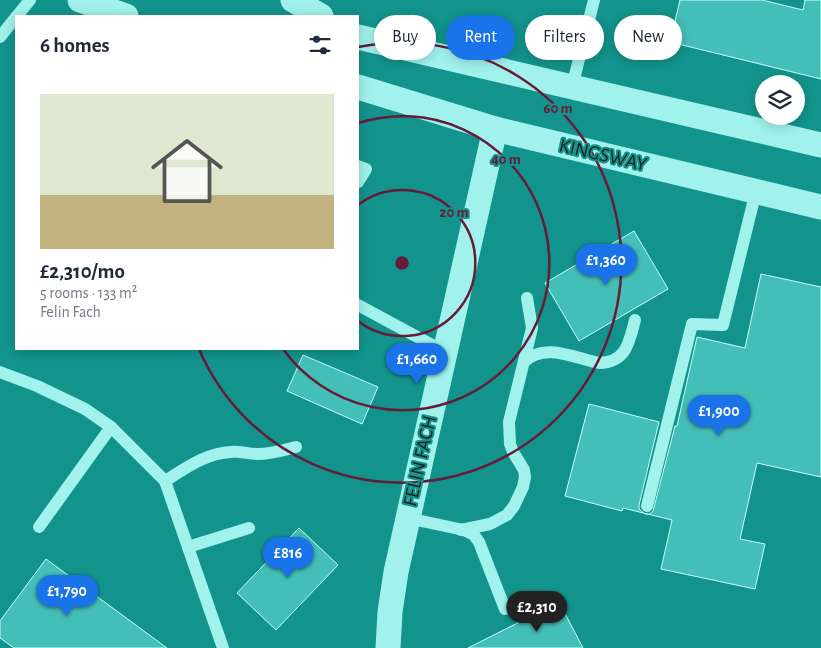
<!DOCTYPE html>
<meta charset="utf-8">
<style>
:root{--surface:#fff;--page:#f6f6f7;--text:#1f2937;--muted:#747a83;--accent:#1a73e8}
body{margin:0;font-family:"Alegreya Sans",sans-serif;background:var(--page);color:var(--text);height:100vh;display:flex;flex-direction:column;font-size:19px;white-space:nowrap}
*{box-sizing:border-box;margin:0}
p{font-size:16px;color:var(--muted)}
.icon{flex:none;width:28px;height:28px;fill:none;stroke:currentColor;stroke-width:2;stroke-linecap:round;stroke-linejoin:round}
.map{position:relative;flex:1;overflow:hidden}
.side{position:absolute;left:15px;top:15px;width:344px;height:335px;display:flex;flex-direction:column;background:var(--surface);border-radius:0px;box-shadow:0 2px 12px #0003}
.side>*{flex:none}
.top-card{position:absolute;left:374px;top:15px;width:371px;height:45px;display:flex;gap:10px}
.tools{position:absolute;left:755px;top:75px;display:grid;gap:10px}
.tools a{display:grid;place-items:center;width:50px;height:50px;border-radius:50%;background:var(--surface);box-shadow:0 2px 12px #0003;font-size:25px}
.price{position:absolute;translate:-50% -42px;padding:0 11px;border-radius:18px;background:var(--accent);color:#fff;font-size:16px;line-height:32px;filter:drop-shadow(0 1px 2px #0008)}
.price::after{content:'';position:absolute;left:50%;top:30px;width:15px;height:11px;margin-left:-8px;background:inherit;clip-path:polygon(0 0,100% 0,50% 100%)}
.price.active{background:#222;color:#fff}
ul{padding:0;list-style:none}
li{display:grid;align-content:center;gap:10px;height:265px;padding:0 25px}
li span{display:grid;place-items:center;height:155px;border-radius:0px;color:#555}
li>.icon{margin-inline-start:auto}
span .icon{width:90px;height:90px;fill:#fffc;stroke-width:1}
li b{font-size:21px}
h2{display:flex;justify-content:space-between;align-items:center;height:60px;padding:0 25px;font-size:21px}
.tag{padding:0 18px;border-radius:22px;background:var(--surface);box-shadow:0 2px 12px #0003;font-size:18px;line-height:45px}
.tag.active{background:var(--accent);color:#fff}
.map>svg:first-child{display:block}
.building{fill:#44bfb7;stroke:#c8fdf9}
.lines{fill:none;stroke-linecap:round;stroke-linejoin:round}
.service{stroke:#a1f2ec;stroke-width:12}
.minor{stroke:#a1f2ec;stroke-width:25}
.ring{fill:none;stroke:#671b39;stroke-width:2.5}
.labels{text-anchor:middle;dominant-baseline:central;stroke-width:4;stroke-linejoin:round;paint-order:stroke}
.street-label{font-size:20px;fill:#1d1d1d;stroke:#12948c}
.centre{fill:#671b39;stroke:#12948c;stroke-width:2.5}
.ring-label{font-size:15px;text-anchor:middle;font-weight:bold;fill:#671b39;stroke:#12948c;stroke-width:4;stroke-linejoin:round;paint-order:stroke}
</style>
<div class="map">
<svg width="821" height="648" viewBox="0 0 821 648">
<rect width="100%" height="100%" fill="#12948c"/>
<g class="building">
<path d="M 680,0 L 762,0 L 803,10 L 805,0 L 821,0 L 821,79 L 670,42 Z"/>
<path d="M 634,231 L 668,289 L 579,341 L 545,283 Z"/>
<path d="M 761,274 L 821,287 L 821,477 L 757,463 L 740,539 L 765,544 L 755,589 L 661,569 L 672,520 L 623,508 L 622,511 L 565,496 L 589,404 L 659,422 L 639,505 L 639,509 L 645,514 L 650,514 L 653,511 L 675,426 L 677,426 L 697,337 L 745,348 Z"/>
<path d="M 303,355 L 378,387 L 362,424 L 287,391 Z"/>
<path d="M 299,528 L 338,565 L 276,630 L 237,593 Z"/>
<path d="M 46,559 L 167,648 L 14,648 L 0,638 L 0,621 Z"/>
<path d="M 559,602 L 583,648 L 468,648 Z"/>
</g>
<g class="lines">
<g class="service">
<path d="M 17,16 L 30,0"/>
<path d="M 0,37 L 16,17"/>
<path d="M 572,87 L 594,0"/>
<path d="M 358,166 L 366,169 L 358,182"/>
<path d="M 358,305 L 445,352"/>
<path d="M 524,362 C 544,342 575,358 599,363 C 627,362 629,342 635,320"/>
<path d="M 0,372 L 37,386 L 85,409 L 111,427 L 165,481 L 223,648"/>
<path d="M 165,481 C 186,468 206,453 231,452 C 240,451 249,454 258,454 C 271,454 284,450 296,447"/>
<path d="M 647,506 L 692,324 L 723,325 L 756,191"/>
<path d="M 407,518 L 464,530 L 474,535 L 479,542 L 505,609"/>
<path d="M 39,527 L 111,427"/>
<path d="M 461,530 L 490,524 L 507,515 L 514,506 L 523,487 L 525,477 L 524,470 L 513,452 L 510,444 L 509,422 L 532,328 L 527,298"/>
<path d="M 188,547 L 249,528"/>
</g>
<g class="minor">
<path d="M 80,0 L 126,16"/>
<path d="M 293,0 L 321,16"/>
<path d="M 358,37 L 821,145"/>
<path d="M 358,87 L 495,129 L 821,207"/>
<path d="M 388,648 L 390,612 L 396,572 L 495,129"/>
</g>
</g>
<g class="ring">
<path d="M358 205A73 73 0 1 1 358 321"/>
<path d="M358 123A147 147 0 1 1 283 349"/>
<path d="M358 47A220 220 0 1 1 199 349"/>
</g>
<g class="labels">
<g class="street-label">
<text transform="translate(603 155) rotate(13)">KINGSWAY</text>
<text transform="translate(420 461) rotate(-77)">FELIN FACH</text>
</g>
</g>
<circle cx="402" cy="263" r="8" class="centre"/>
<g class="ring-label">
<text x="558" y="113">60 m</text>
<text x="506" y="164">40 m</text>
<text x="454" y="217">20 m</text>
</g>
</svg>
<div class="tools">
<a><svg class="icon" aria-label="layers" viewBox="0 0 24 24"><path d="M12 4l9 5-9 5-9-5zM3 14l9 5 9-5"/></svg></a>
</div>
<b class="price" style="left:606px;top:286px">£1,360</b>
<b class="price" style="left:417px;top:385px">£1,660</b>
<b class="price" style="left:719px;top:437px">£1,900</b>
<b class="price" style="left:288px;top:579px">£816</b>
<b class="price" style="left:67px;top:617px">£1,790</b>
<b class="price active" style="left:537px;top:633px">£2,310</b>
<div class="top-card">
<a class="tag">Buy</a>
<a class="tag active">Rent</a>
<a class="tag">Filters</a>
<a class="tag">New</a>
</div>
<section class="side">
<h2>6 homes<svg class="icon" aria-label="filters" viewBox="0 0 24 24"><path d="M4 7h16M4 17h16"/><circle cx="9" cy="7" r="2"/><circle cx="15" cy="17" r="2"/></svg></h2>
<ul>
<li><span style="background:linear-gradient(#dfe7d0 65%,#c2b280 0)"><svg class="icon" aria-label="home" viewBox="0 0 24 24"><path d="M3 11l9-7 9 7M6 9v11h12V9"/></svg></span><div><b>£2,310/mo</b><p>5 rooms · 133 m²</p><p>Felin Fach</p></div></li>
</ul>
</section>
</div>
